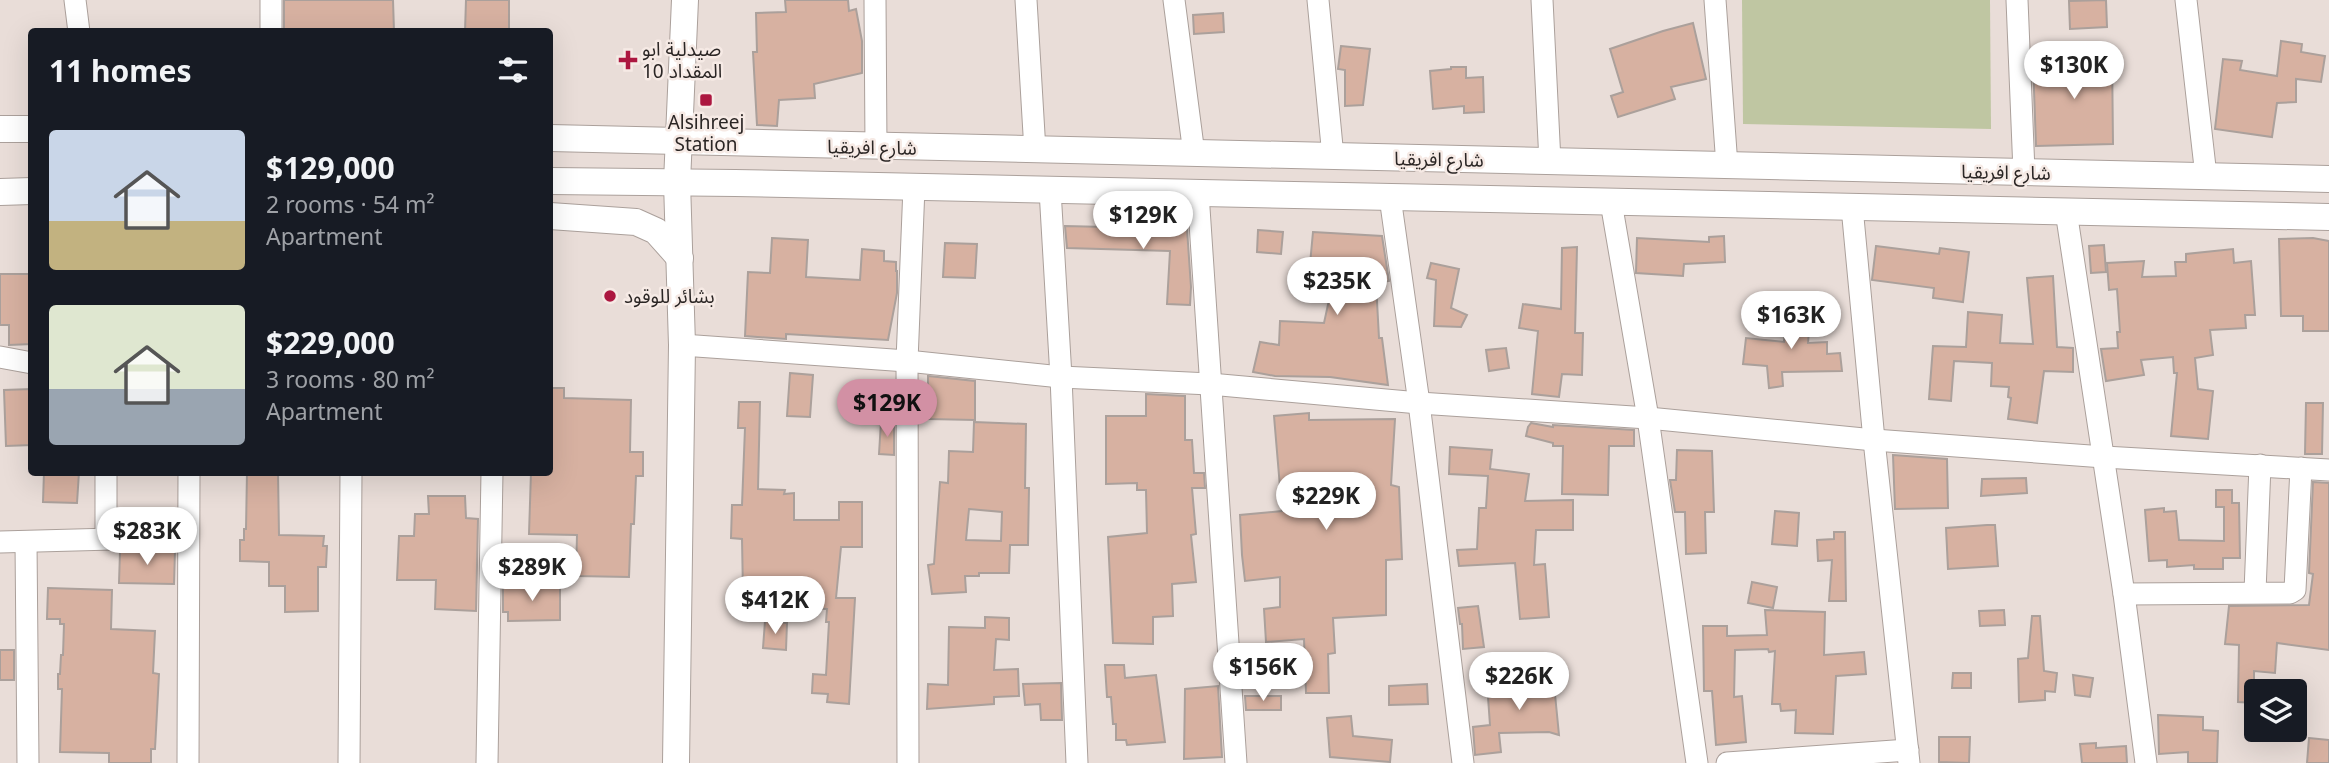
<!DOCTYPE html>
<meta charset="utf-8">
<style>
:root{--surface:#171b24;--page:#242831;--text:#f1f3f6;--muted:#9ea1a6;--accent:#d290a4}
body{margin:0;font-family:"Noto Sans","Noto Sans Arabic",sans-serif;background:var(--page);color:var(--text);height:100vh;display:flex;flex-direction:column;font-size:26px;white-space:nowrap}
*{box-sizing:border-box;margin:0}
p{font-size:23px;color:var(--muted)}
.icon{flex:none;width:38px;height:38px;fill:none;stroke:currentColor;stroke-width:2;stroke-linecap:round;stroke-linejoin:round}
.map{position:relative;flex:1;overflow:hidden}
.sheet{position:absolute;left:28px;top:28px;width:525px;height:448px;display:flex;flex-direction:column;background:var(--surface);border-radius:7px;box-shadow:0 7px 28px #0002}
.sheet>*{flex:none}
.tools{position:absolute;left:2244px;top:679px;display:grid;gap:14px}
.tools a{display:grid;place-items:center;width:63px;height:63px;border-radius:7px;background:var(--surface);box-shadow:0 7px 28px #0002;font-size:35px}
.price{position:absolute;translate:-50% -60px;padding:0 16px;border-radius:24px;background:#fff;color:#222;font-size:23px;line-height:46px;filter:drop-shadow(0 2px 4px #0008)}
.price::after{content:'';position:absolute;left:50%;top:42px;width:21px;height:16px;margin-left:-10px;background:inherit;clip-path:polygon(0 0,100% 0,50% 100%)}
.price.active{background:var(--accent);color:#111}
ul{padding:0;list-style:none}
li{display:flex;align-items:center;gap:21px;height:175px;padding:0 21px}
li span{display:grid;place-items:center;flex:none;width:196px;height:140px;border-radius:7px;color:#555}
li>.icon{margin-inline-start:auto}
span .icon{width:84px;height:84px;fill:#fffc;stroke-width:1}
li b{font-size:30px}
h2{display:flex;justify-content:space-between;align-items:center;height:84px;padding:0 21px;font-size:30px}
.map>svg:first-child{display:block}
.pitch{fill:#bfc6a2}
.building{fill:#d7b1a1;stroke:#aba09b;stroke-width:2;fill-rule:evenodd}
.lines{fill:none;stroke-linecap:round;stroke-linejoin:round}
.minor-casing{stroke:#aba09b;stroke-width:23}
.tertiary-casing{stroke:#aba09b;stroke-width:28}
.minor{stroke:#fff;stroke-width:21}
.tertiary{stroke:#fff;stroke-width:26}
.poi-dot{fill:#ac1740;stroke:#f6eae5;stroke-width:2.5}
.labels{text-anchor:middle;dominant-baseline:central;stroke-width:5;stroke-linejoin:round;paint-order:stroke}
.poi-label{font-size:19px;fill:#2b2625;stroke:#f6eae5;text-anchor:start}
.street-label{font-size:19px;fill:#2b2625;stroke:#f6eae5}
</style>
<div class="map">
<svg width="2329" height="763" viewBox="0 0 2329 763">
<rect width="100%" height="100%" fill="#e9ddd8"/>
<path class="pitch" d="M 1742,0 L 1990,0 L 1991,129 L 1743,124 Z"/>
<g class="building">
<path d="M 284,0 L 393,0 L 394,32 L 284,32 Z"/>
<path d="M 466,0 L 509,0 L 509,32 L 465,32 Z"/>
<path d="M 785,0 L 848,0 L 849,11 L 856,9 L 862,41 L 862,73 L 814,84 L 815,98 L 779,100 L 777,126 L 757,125 L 753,52 L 757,52 L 756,13 L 786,12 Z"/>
<path d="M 2106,0 L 2107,27 L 2070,29 L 2069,1 Z"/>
<path d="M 1223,13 L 1224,32 L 1194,34 L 1193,15 Z"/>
<path d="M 1693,23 L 1706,79 L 1671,87 L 1675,99 L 1618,117 L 1611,96 L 1623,92 L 1610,49 L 1663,31 Z"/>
<path d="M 2281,41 L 2302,44 L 2301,52 L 2325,56 L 2321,82 L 2296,79 L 2296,102 L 2277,103 L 2272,137 L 2215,129 L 2223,59 L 2242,61 L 2240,70 L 2277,76 Z"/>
<path d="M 1341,46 L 1370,49 L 1363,105 L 1345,106 L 1345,70 L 1338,69 Z"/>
<path d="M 2112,53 L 2113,144 L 2036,146 L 2033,62 Z"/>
<path d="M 1451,67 L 1466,67 L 1466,78 L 1483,77 L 1484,112 L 1464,113 L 1464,106 L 1433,109 L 1430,71 L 1451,69 Z"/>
<path d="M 1065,226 L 1187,229 L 1191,287 L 1190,305 L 1167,304 L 1170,251 L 1067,248 Z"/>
<path d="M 1258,230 L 1283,232 L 1281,254 L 1257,252 Z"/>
<path d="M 1313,232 L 1382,236 L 1389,281 L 1376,283 L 1379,338 L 1382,338 L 1388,385 L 1330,377 L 1275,376 L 1253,372 L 1260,342 L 1279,345 L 1280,321 L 1324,323 L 1334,277 L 1309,275 Z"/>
<path d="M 1724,236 L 1725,262 L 1684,264 L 1683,276 L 1636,273 L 1637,238 L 1709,242 L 1709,237 Z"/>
<path d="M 772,238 L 808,240 L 806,277 L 860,280 L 862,249 L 884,251 L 884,261 L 896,262 L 896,271 L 897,271 L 897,293 L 888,340 L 786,334 L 786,339 L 745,336 L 748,272 L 770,273 Z"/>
<path d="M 2313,238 L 2329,241 L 2329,331 L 2303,331 L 2303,316 L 2281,316 L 2279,239 Z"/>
<path d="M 945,243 L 977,244 L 975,278 L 943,277 Z"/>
<path d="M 2104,245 L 2106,272 L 2091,273 L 2089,246 Z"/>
<path d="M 1876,246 L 1939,254 L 1940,248 L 1969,252 L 1963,302 L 1933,298 L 1934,288 L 1872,280 Z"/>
<path d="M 1577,247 L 1575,333 L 1583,333 L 1582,375 L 1562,374 L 1559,397 L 1532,394 L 1538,331 L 1519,328 L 1523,304 L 1561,309 L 1562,248 Z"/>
<path d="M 2233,249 L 2234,263 L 2251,261 L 2255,315 L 2245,315 L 2246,328 L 2210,330 L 2213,355 L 2195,358 L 2198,389 L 2213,391 L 2208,439 L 2171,436 L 2177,373 L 2174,373 L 2173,357 L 2141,360 L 2144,375 L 2106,381 L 2101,349 L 2118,348 L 2117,332 L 2120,332 L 2117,289 L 2109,290 L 2107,263 L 2144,261 L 2142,277 L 2176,276 L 2175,262 L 2186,262 L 2186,254 Z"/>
<path d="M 1431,263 L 1459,269 L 1451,308 L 1467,315 L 1461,327 L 1434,326 L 1436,280 L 1427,278 Z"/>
<path d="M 0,274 L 32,274 L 32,344 L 9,345 L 9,325 L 0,325 Z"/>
<path d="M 2053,276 L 2057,347 L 2073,348 L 2073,372 L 2044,371 L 2037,423 L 2008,419 L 2011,398 L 2008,397 L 2009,387 L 1991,386 L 1992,363 L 1954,361 L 1951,401 L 1929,399 L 1933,346 L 1966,347 L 1968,312 L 2002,315 L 2000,343 L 2033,344 L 2027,278 Z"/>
<path d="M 1787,305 L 1803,309 L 1801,318 L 1810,319 L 1808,343 L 1827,342 L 1827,354 L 1840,353 L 1842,371 L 1782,372 L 1783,386 L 1769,388 L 1767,366 L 1743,364 L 1746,338 L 1784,342 Z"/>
<path d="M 1506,348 L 1509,368 L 1489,371 L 1486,350 Z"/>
<path d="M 790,373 L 813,375 L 810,417 L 787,416 Z"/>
<path d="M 928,376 L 975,381 L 975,420 L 928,419 Z"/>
<path d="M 550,388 L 564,388 L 564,398 L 631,400 L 630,452 L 643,452 L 643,476 L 636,476 L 634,524 L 631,524 L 629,577 L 576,576 L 577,535 L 529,534 L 531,472 L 550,472 Z"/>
<path d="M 32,389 L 32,445 L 6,446 L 4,390 Z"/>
<path d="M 1146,394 L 1185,396 L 1185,440 L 1192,440 L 1194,473 L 1204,473 L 1205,488 L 1192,488 L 1196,534 L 1191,535 L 1196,582 L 1172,584 L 1173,616 L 1153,617 L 1153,644 L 1113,643 L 1108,537 L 1147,533 L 1146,490 L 1137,490 L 1137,483 L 1106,484 L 1106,416 L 1146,416 Z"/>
<path d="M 739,402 L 760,402 L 758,489 L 785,490 L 784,494 L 794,493 L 794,520 L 839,520 L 839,502 L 862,502 L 862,547 L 841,547 L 836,598 L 855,598 L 849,704 L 827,702 L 828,694 L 812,693 L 813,674 L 826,675 L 829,622 L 826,622 L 827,609 L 802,608 L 802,592 L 743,593 L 742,539 L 731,538 L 732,505 L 742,505 L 745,428 L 738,428 Z"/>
<path d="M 2306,403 L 2323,403 L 2322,454 L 2305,454 Z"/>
<path d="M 1309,413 L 1309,420 L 1395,419 L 1391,485 L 1399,487 L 1402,559 L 1386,560 L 1386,615 L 1333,618 L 1335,653 L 1328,654 L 1329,693 L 1306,693 L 1304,639 L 1266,642 L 1264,609 L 1280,607 L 1280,577 L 1245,581 L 1242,555 L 1240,515 L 1282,511 L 1274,416 Z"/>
<path d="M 881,422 L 894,423 L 894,455 L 879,454 Z"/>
<path d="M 974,422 L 1026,424 L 1025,488 L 1029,488 L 1028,545 L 1010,545 L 1009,573 L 979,573 L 979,576 L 965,576 L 966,592 L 932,594 L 928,565 L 934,564 L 940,482 L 948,483 L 949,451 L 973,452 ZM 969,509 L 1002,512 L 1001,541 L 966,540 Z"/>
<path d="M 1531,423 L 1553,427 L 1553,425 L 1634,430 L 1634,446 L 1609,446 L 1608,495 L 1562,494 L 1563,446 L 1553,446 L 1553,443 L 1526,436 L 1528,427 Z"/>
<path d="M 1450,447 L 1492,450 L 1490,469 L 1529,474 L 1525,501 L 1573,500 L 1573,530 L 1536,530 L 1534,565 L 1545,564 L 1549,617 L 1520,619 L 1515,563 L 1459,566 L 1457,550 L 1477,549 L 1479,508 L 1486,508 L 1488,476 L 1449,474 Z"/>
<path d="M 1677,450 L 1712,451 L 1714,512 L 1705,512 L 1706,553 L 1686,554 L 1685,512 L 1675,512 L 1670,480 L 1676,480 Z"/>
<path d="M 1893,455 L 1947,459 L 1948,508 L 1895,509 Z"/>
<path d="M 44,472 L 79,472 L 77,503 L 43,502 Z"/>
<path d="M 247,472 L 278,472 L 279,535 L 324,536 L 323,546 L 327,546 L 326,567 L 318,567 L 318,611 L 285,612 L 285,586 L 269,586 L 269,562 L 240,561 L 240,540 L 244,540 L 244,529 L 246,529 Z"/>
<path d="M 2026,478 L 2027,493 L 1981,496 L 1982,479 Z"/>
<path d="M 2313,482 L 2329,483 L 2329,650 L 2277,643 L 2275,673 L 2254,671 L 2254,703 L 2238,702 L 2239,645 L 2225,644 L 2229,606 L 2309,605 L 2313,574 L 2309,573 Z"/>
<path d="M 2216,490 L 2232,490 L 2232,503 L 2239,503 L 2240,558 L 2223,558 L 2223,569 L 2194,569 L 2194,565 L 2167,567 L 2167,560 L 2149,561 L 2145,510 L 2164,508 L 2164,512 L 2176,511 L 2179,540 L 2224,541 L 2224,507 L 2216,507 Z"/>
<path d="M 428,496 L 465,496 L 466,518 L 478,519 L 476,611 L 435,609 L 436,580 L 397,580 L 399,536 L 414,536 L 415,514 L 429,514 Z"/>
<path d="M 1775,511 L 1799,513 L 1797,546 L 1772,544 Z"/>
<path d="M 1987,525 L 1995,525 L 1998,566 L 1948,569 L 1946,528 Z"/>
<path d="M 1834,532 L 1845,532 L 1846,601 L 1829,601 L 1832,560 L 1818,561 L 1817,540 L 1834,539 Z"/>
<path d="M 175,550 L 174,584 L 119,583 L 120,552 Z"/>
<path d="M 1752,582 L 1777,587 L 1773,608 L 1748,603 Z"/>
<path d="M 503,586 L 560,586 L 560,620 L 508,621 L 508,612 L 503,612 Z"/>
<path d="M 48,588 L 112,590 L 111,629 L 155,631 L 153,673 L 159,674 L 155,749 L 151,749 L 151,763 L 109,763 L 109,753 L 60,752 L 62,689 L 58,689 L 58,674 L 60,674 L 61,655 L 63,655 L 64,624 L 60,624 L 60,619 L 47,619 Z"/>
<path d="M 1478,606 L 1484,647 L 1463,649 L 1462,624 L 1460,624 L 1458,608 Z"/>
<path d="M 1765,610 L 1825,612 L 1824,655 L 1864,652 L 1866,674 L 1836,676 L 1833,734 L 1795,733 L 1796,710 L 1781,711 L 1780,704 L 1772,704 L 1775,651 L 1769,652 L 1768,649 L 1735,650 L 1734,697 L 1742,696 L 1746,742 L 1716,745 L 1712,691 L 1704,691 L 1703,626 L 1727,626 L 1727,636 L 1767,635 Z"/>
<path d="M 2004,610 L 2005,625 L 1980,626 L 1979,611 Z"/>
<path d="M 2032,616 L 2040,616 L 2044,671 L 2057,673 L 2055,692 L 2045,691 L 2045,700 L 2019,702 L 2018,659 L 2028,658 Z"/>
<path d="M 985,617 L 1009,618 L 1009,640 L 996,639 L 994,670 L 1018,669 L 1019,696 L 994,697 L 994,704 L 927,709 L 928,684 L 948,685 L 949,627 L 985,628 Z"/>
<path d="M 765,621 L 787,623 L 786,650 L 763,648 Z"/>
<rect x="0" y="650" width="14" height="30"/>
<path d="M 1105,665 L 1124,665 L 1125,678 L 1156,675 L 1165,742 L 1127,745 L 1126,740 L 1116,740 L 1116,724 L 1113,724 L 1111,697 L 1107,697 Z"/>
<path d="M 1953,673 L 1971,673 L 1971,688 L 1952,688 Z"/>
<path d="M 1553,674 L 1559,735 L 1549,732 L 1499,733 L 1501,752 L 1475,755 L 1473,727 L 1490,725 L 1488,697 L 1511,695 L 1510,677 Z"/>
<path d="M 2073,675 L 2093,678 L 2090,697 L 2075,695 Z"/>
<path d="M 1061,683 L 1062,720 L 1041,720 L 1040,704 L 1025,705 L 1023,684 Z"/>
<path d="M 1427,684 L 1428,704 L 1389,705 L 1389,686 Z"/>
<path d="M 1218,686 L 1222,757 L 1184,759 L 1185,689 Z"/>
<path d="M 1245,696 L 1281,696 L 1281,710 L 1246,710 Z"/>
<path d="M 2158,715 L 2203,717 L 2203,730 L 2218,731 L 2217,763 L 2188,763 L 2188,752 L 2159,754 Z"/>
<path d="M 1351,716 L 1353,736 L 1392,740 L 1390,762 L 1330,757 L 1327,718 Z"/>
<path d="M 1939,737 L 1970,737 L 1969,763 L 1939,762 Z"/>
<path d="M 2309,738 L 2329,740 L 2329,763 L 2307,763 Z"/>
<path d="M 2096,743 L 2096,748 L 2126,746 L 2127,763 L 2082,763 L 2080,744 Z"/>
</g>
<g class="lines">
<g class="minor-casing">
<g id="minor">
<path d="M 75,0 L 79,32"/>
<path d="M 271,0 L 271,32"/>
<path d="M 875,0 L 876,147"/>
<path d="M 1026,0 L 1035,151"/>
<path d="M 1174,0 L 1194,154"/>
<path d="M 1318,0 L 1333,157"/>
<path d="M 1542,0 L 1550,162"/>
<path d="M 1715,0 L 1727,166"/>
<path d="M 2017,0 L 2024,172"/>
<path d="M 2186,0 L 2206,176"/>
<path d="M 1050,190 L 1061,377 L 1077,763"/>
<path d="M 1198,193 L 1236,763"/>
<path d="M 1390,197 L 1419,403 L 1463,763"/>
<path d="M 1611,202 L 1648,418 L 1697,763"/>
<path d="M 1852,207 L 1874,440 L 1909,763"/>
<path d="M 2066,211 L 2124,594 L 2146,763"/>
<path d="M 682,345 L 907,361 L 1061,377 L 1210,384 L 1419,403 L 1648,418 L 1874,440 L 2104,457 L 2329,470"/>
<path d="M 0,357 L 32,363"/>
<path d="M 106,538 L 106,472"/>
<path d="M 0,542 L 188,537"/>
<path d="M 26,542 L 28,763"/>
<path d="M 2255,592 L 2260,465"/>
<path d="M 2124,594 L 2290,593 L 2295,590 L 2301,468"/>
<path d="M 188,763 L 189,472"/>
<path d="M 349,763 L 351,472"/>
<path d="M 487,763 L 492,472"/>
<path d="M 908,763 L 907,361 L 914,187"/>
<path d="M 1727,763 L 1908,750"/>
</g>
</g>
<g class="tertiary-casing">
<g id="tertiary">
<path d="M 0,129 L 32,129"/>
<path d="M 550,138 L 2329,179"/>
<path d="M 550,181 L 735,183 L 2329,217"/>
<path d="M 0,192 L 32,191"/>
<path d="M 550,216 L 636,222 L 656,231 L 680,258"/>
<path d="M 676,763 L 682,345 L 677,182 L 685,0"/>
</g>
</g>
<use href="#minor" class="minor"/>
<use href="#tertiary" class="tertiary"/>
</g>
<g class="poi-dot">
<path d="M624.5 49.5h7v7h7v7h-7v7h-7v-7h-7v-7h7z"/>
<rect x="699" y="93" width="14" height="14" rx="3.5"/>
<circle cx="610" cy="296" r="7"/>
</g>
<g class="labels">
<g class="poi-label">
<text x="642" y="49">صيدلية ابو<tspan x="642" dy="22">المقداد 10</tspan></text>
<text x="706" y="122" text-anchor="middle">Alsihreej<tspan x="706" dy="22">Station</tspan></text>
<text x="624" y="296">بشائر للوقود</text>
</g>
<g class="street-label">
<text transform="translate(872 147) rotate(1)">شارع افريقيا</text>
<text transform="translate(1439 159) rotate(1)">شارع افريقيا</text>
<text transform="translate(2006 172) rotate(1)">شارع افريقيا</text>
</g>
</g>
</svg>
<div class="tools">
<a><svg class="icon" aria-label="layers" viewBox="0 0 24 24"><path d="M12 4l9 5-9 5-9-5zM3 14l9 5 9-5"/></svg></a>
</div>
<b class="price" style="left:2074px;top:101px">$130K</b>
<b class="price" style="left:1143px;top:251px">$129K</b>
<b class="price" style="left:1337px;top:317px">$235K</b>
<b class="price" style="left:1791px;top:351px">$163K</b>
<b class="price active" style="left:887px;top:439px">$129K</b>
<b class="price" style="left:1326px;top:532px">$229K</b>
<b class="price" style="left:147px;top:567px">$283K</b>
<b class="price" style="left:532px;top:603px">$289K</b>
<b class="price" style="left:775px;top:636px">$412K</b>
<b class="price" style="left:1263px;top:703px">$156K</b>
<b class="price" style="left:1519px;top:712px">$226K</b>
<section class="sheet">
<h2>11 homes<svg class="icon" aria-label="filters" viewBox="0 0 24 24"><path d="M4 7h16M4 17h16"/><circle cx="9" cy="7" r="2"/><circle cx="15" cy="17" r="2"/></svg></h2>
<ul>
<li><span style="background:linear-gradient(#c9d6e8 65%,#c2b280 0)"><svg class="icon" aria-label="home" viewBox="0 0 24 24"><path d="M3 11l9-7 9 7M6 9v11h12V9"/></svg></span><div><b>$129,000</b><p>2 rooms · 54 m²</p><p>Apartment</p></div></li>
<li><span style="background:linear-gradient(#dfe7d0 60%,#9aa5b1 0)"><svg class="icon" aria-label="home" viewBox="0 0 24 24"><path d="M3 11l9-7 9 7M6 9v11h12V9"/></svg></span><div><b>$229,000</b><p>3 rooms · 80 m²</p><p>Apartment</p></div></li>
</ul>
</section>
</div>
